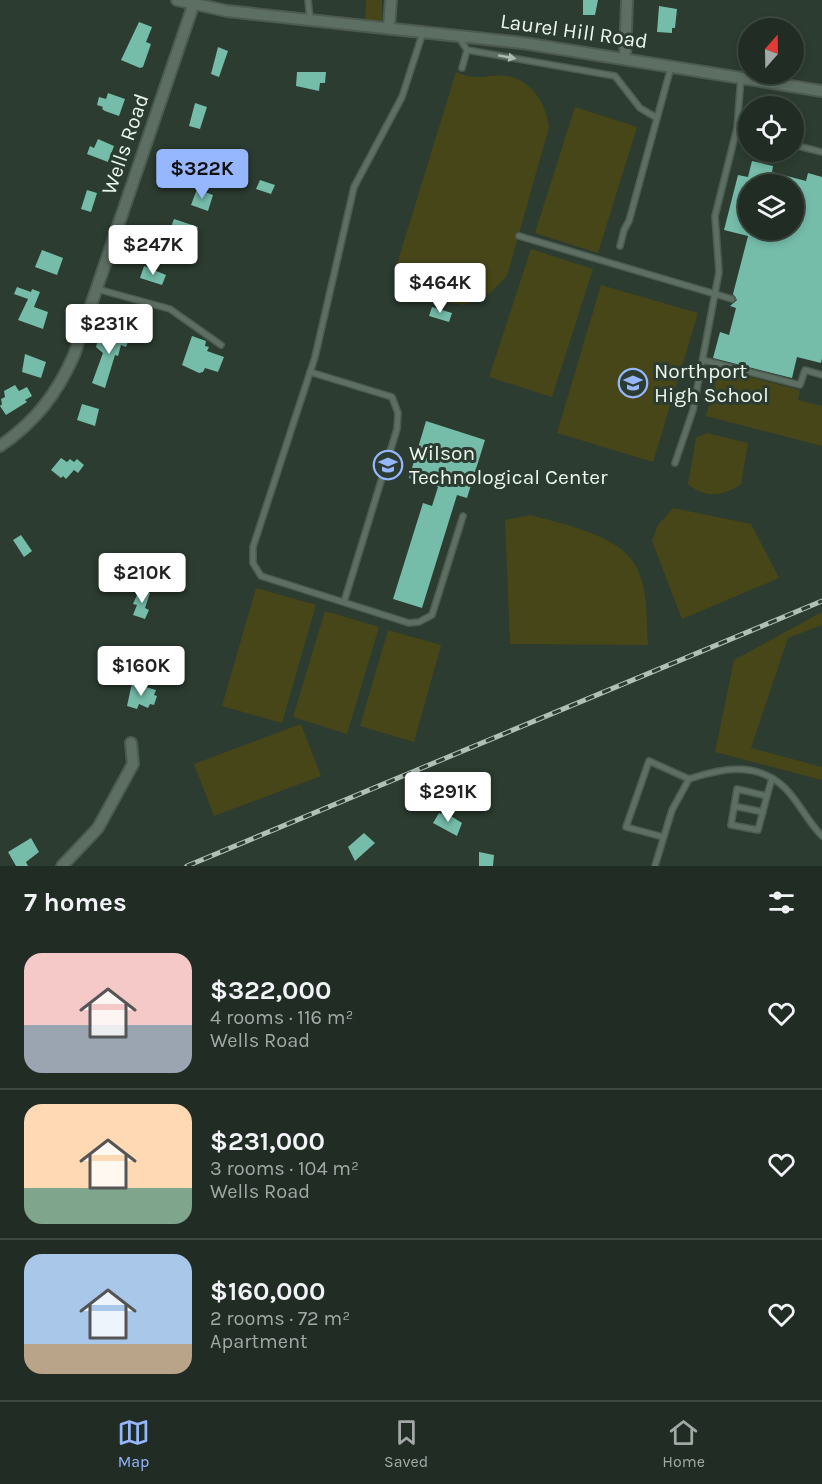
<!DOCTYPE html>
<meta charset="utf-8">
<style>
:root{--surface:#212d24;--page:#29352c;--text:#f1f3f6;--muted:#a2a8a6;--line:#3e4941;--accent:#96b6fd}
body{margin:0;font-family:Karla,sans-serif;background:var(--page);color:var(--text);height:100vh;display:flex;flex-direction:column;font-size:22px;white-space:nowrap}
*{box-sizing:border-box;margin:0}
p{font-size:20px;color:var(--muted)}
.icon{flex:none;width:33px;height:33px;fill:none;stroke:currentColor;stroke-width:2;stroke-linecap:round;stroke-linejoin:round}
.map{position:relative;height:866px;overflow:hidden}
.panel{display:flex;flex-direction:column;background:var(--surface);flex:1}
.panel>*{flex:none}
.needle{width:39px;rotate:20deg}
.buttons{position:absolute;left:738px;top:18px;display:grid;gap:12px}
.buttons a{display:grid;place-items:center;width:66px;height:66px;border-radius:50%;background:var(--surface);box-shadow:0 3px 9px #0003,0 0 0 2px var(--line);font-size:30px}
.price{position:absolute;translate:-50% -51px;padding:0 14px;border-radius:6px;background:#fff;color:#222;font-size:20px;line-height:39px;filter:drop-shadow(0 2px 3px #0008)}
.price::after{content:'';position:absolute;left:50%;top:36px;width:18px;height:14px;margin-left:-9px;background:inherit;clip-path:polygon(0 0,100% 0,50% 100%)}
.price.current{background:var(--accent);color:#111}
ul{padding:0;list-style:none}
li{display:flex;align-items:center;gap:18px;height:150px;padding:0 24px}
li+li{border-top:2px solid var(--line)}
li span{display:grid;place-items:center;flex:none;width:168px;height:120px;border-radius:18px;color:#555}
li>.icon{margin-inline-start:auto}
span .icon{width:72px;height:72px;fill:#fffc;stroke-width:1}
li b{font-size:26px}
h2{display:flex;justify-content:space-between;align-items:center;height:72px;padding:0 24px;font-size:26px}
.dock{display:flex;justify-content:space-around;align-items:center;height:84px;border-top:2px solid var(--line);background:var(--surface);font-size:16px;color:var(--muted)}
.dock a{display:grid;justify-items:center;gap:3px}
.dock .current{color:var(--accent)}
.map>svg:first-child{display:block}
.green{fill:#474618}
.building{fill:#75bca9;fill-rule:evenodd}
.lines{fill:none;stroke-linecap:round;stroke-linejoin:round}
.lane-casing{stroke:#4c5a50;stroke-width:8}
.street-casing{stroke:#4c5a50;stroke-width:14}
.lane{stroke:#5d6f62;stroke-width:5}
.street{stroke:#5d6f62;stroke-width:10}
.rail-casing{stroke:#b2bfb6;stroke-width:5}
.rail{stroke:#2c3c30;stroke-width:3;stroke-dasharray:9;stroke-linecap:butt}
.oneway{fill:#acbab0}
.labels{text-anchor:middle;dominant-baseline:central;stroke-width:6;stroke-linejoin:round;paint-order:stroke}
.street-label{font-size:21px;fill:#ecf7ef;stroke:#2c3c30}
.poi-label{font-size:21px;fill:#ecf7ef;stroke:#2c3c30;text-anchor:start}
</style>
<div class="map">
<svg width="822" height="866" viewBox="0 0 822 866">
<rect width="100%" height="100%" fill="#2c3c30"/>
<g class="green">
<path d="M 366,0 L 382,0 L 382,27 L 365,24 Z"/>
<path d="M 456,72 C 461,74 468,77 474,77 C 486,78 499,73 512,77 C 534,84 546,105 549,127 L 507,276 L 489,294 L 463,305 L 436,301 L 415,284 L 394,274 Z"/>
<path d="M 575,107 L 637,127 L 598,253 L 535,233 Z"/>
<path d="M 531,249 L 593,269 L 552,397 L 489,377 Z"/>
<path d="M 601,285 L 698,313 L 653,462 L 557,433 Z"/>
<path d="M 719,369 L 800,390 L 798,400 L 822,406 L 822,446 L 706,416 Z"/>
<path d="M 707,433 L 748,443 L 741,484 C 724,496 705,499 688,484 L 696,438 Z"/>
<path d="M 673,508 L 751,524 L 779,578 L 682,619 L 652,541 L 658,525 Z"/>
<path d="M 530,515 C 560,523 617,535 634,563 C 649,587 646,619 648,645 L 510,644 L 505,520 Z"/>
<path d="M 256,588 L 316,605 L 282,723 L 222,706 Z"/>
<path d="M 325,611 L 379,627 L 347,734 L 293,717 Z"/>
<path d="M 822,612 L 822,625 L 788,638 L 751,748 L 822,767 L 822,780 L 715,752 L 734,660 Z"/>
<path d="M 388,630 L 441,645 L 414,742 L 360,726 Z"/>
<path d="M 301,724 L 321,776 L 214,816 L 194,764 Z"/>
</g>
<g class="building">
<path d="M 583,0 L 598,0 L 595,15 L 583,15 Z"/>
<path d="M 659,6 L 677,9 L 675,28 L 672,28 L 672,33 L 657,32 Z"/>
<path d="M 139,22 L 152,27 L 146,42 L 151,44 L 143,67 L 140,68 L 121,60 Z"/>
<path d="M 218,47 L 228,51 L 219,77 L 211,74 Z"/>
<path d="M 297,72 L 326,72 L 325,83 L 320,83 L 319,91 L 296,86 Z"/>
<path d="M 108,93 L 125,99 L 119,116 L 105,111 L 102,109 L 103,107 L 97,105 L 99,97 L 106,99 Z"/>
<path d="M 195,103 L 207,107 L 200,129 L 189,126 Z"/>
<path d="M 98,139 L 114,146 L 108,162 L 87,154 L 90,146 L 94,148 Z"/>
<path d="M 752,161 L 773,166 L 772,172 L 806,181 L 808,173 L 822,177 L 822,358 L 821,363 L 797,357 L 792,378 L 713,358 L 720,332 L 729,335 L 736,308 L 730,306 L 737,300 L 733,294 L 748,236 L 724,230 L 738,175 L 748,177 ZM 748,184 L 794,184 L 794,230 L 748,230 Z"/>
<path d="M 260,180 L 275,185 L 271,194 L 256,189 Z"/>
<path d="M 197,189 L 213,195 L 208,211 L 191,205 Z"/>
<path d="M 87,190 L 97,193 L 91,212 L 81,209 Z"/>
<path d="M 174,219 L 198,227 L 195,235 L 171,227 Z"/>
<path d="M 158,228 L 166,231 L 160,250 L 150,247 L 154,232 L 156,233 Z"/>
<path d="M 42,250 L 63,258 L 57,275 L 35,267 Z"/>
<path d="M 144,266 L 166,275 L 162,285 L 140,278 Z"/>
<path d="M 17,287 L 31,292 L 32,289 L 40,292 L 34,307 L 48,312 L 43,329 L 18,320 L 28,299 L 14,294 Z"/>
<path d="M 432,307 L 452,313 L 449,322 L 429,316 Z"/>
<path d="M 111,330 L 130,336 L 126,347 L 121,345 L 118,356 L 115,355 L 105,388 L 92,383 L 103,353 L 96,347 L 99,336 L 102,337 L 103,334 L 109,337 Z"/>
<path d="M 192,336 L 206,341 L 205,346 L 209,347 L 207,351 L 224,357 L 218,372 L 205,368 L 203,372 L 199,373 L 182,365 Z"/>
<path d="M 25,354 L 46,362 L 41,378 L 22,372 Z"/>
<path d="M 15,385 L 19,391 L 27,387 L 32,396 L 25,400 L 27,402 L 6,415 L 0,406 L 2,404 L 1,399 L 5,397 L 4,391 Z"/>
<path d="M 82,404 L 99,409 L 95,426 L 77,420 Z"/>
<path d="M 426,421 L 485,440 L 467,498 L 457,495 L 422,608 L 393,599 L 423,503 L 432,506 L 438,487 L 409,478 Z"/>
<path d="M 61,458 L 67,462 L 70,459 L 74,462 L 77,459 L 84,465 L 78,473 L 74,470 L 66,479 L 63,476 L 61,478 L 51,470 Z"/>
<path d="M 21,535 L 32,551 L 24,557 L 13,540 Z"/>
<path d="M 140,588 L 150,593 L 145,608 L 149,610 L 145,619 L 133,615 L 137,605 L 133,604 Z"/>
<path d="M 132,683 L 156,690 L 154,695 L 157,696 L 154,705 L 150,704 L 148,708 L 139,704 L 137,709 L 127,706 Z"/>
<path d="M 443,811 L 462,823 L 457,836 L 433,823 L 439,813 L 441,814 Z"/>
<path d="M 364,833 L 375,843 L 355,861 L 348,847 Z"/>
<path d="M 31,838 L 39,852 L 26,862 L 28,866 L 16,866 L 8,852 Z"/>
<path d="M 479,852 L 494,855 L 493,866 L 479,866 Z"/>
</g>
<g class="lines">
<g class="lane-casing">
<g id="lane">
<path d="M 308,0 L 310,19"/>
<path d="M 423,32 L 402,97 L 354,187 L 315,357 L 253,547 L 253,563 L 261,576 L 409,623 L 419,622 L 432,615 L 463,516"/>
<path d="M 458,36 L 467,50 L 615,76 L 640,108 L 657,118"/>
<path d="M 462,68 L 467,50"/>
<path d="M 737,128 L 748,131"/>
<path d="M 794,145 L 822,152"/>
<path d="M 519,236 L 732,299"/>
<path d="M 620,246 L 624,230 L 629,221 L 671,67"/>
<path d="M 97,289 L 170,309 L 221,345"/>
<path d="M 703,360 L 800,385 L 805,370 L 822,375"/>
<path d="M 310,372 L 392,397 L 398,413 L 397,429 L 344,602"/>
<path d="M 675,463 L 693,410 L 719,272 L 715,216 L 737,128 L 741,77"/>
<path d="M 689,779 C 722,768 757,761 785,788 C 799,802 808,822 822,836"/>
<path d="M 767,796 L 758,830 L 731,825 L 737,789 L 767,796 L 772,778"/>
<path d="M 734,806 L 763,812"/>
<path d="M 655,866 L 672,810 L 689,779 L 649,761 L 626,827 L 663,837"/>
</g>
</g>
<g class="street-casing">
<g id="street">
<path d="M 177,0 L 227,11 L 523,43 L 822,91"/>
<path d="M 389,27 L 391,0"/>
<path d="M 625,58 L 627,0"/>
<path d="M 0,446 C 35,422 57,394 74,355 L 194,3"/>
<path d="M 62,866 L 98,828 L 133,764 L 131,743"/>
</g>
</g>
<use href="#lane" class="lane"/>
<use href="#street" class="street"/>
<g class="rail-casing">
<path id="rail" d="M 187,866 L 822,601"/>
</g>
<use href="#rail" class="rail"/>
</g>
<defs><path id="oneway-solid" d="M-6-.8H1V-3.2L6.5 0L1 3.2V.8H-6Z" transform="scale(1.5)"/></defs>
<use class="oneway" href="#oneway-solid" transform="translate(507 57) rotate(10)"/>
<defs>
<g id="school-ring" transform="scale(1.5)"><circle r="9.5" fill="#2c3c30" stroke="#96b6fd" stroke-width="1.5"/><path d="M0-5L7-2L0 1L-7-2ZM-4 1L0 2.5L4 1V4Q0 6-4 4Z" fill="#96b6fd"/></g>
</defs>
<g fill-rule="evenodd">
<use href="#school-ring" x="633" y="383"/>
<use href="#school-ring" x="388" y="465"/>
</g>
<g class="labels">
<g class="street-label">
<text transform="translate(574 31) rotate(8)">Laurel Hill Road</text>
<text transform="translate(125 144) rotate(-71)">Wells Road</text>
</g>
<g class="poi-label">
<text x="654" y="371">Northport<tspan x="654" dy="24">High School</tspan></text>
<text x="409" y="453">Wilson<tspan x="409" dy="24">Technological Center</tspan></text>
</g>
</g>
</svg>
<div class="buttons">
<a><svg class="needle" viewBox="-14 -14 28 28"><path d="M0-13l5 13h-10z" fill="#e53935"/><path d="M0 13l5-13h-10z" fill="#a2a8a6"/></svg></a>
<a><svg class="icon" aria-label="locate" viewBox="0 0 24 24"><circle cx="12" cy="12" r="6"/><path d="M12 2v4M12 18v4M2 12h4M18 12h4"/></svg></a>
<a><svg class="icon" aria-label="layers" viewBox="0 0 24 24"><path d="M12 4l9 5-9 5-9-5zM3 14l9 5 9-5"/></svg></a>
</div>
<b class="price current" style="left:202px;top:200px">$322K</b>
<b class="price" style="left:153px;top:276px">$247K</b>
<b class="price" style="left:440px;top:314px">$464K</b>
<b class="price" style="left:109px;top:355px">$231K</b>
<b class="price" style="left:142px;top:604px">$210K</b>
<b class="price" style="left:141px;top:697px">$160K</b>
<b class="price" style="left:448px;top:823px">$291K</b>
</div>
<section class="panel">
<h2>7 homes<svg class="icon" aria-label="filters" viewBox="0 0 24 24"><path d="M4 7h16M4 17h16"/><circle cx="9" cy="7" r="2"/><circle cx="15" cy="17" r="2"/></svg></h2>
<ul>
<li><span style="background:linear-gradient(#f6c9c9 60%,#9aa5b1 0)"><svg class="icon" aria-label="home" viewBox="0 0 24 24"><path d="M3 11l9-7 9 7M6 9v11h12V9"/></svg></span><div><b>$322,000</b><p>4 rooms · 116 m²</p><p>Wells Road</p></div><svg class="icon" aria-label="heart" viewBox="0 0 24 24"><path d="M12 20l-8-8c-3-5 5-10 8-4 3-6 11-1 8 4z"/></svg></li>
<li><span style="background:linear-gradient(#ffd9b3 70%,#7fa58c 0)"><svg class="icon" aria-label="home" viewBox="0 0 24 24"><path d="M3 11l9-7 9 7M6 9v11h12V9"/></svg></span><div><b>$231,000</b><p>3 rooms · 104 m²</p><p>Wells Road</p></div><svg class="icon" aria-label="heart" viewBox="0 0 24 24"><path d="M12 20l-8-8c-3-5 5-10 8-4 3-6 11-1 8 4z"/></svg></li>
<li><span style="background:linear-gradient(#a9c7e8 75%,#b9a48a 0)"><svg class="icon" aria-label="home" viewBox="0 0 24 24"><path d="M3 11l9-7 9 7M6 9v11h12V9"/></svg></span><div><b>$160,000</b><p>2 rooms · 72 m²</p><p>Apartment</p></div><svg class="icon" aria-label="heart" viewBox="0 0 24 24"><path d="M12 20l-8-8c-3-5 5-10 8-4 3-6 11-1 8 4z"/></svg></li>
</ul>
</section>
<nav class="dock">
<a class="current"><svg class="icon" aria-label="map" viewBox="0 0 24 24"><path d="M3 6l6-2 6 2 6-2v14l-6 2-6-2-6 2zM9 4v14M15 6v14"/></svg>Map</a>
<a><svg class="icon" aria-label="saved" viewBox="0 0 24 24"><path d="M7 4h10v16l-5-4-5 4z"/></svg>Saved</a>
<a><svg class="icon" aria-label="home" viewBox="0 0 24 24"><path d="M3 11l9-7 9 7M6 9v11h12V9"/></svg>Home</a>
</nav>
